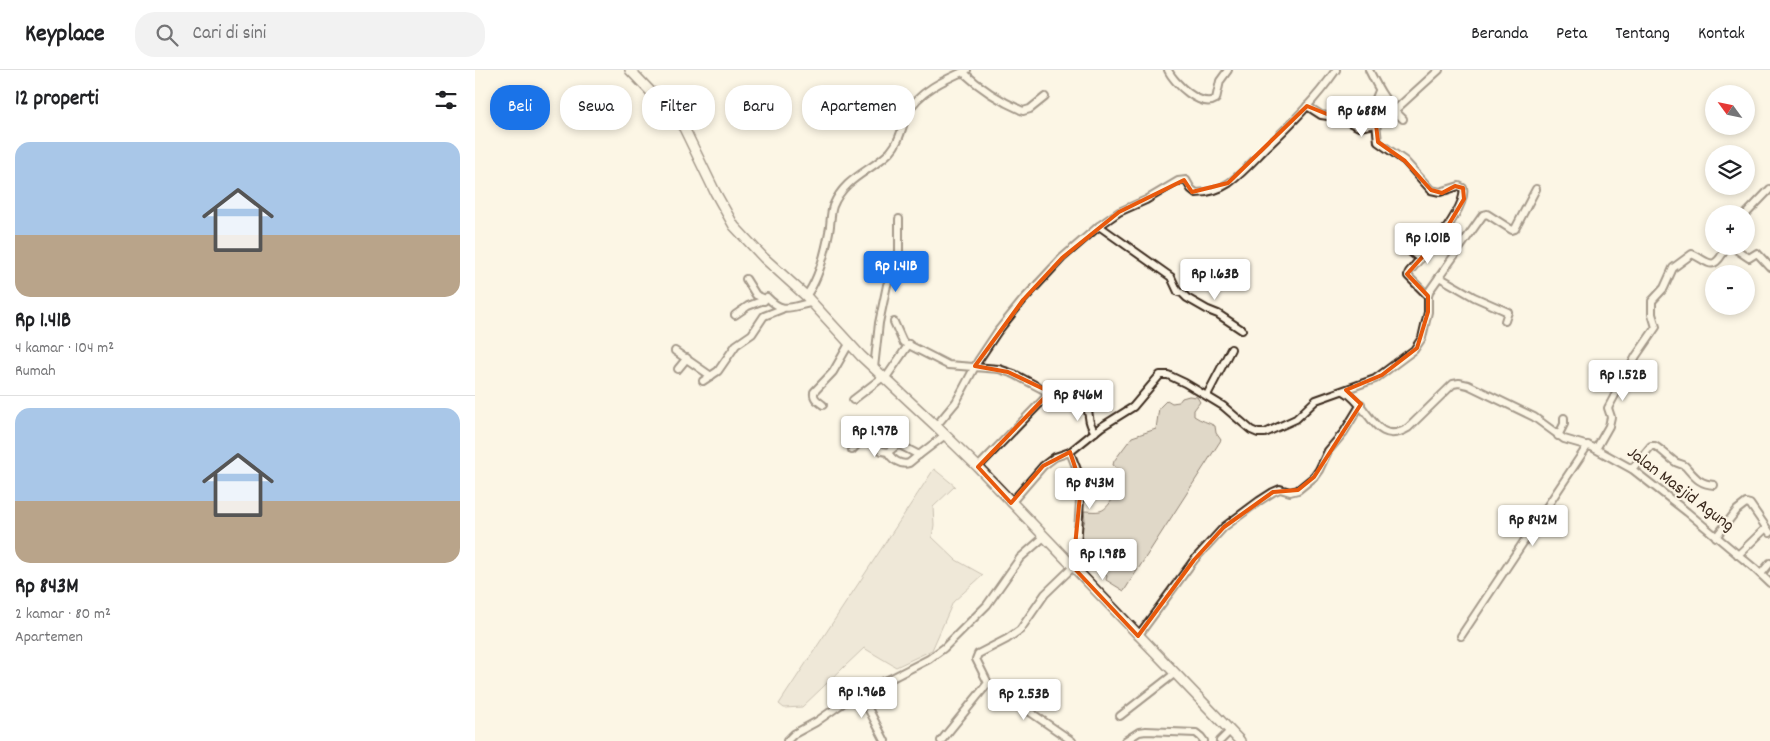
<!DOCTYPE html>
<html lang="id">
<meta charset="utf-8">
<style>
:root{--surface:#fff;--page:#f2f2f2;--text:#202124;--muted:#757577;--line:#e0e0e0;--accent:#1a73e8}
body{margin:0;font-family:Dekko,sans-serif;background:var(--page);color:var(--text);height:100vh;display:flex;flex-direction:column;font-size:19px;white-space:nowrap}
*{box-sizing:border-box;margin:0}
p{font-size:16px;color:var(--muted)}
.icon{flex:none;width:28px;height:28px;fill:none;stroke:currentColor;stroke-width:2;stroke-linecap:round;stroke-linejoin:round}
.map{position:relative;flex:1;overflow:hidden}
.drawer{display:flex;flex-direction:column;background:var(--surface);width:475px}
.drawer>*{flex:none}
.hud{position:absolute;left:15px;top:15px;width:475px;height:45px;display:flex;gap:10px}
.needle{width:32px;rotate:303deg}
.buttons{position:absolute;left:1230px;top:15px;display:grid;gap:10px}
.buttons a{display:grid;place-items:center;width:50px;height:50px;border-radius:50%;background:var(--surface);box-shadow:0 2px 8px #0003;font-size:25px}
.price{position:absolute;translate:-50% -42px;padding:0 11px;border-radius:5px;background:#fff;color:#222;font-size:16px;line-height:32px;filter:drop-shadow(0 1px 2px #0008)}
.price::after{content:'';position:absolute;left:50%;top:30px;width:15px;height:11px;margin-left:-8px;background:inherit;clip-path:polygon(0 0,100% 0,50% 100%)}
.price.selected{background:var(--accent);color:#fff}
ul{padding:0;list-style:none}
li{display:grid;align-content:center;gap:10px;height:265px;padding:0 15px}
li+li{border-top:1px solid var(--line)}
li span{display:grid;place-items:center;height:155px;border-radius:15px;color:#555}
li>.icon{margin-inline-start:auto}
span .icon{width:90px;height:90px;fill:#fffc;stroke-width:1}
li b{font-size:21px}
h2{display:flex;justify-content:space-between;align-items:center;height:60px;padding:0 15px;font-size:21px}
.chip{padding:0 18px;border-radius:20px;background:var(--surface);box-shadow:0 2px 8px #0003;font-size:18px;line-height:45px}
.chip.selected{background:var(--accent);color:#fff}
header{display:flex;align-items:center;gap:30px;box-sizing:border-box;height:70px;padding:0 25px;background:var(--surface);border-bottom:1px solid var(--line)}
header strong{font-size:24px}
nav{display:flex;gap:28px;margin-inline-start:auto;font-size:18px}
.search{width:350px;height:45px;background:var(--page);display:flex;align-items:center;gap:12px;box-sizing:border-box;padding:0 18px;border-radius:20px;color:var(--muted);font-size:19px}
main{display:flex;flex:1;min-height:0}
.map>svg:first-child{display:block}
.green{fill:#e0d8c8;stroke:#8e8173}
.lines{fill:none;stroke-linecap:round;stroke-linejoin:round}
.minor-casing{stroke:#3b2a1e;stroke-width:10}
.major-casing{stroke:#3b2a1e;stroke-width:12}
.minor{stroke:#fcf5e5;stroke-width:6}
.major{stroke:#fcf5e5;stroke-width:9}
.marked{fill:none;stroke:#e8590c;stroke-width:4;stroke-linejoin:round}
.labels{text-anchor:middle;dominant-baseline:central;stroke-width:4;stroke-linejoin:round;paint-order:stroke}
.street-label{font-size:18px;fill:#3b2a1e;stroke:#fcf5e5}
</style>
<header>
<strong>Keyplace</strong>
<div class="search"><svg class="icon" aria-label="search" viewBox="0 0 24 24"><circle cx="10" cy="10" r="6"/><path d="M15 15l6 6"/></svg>Cari di sini</div>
<nav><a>Beranda</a><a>Peta</a><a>Tentang</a><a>Kontak</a></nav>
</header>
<main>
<section class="drawer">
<h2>12 properti<svg class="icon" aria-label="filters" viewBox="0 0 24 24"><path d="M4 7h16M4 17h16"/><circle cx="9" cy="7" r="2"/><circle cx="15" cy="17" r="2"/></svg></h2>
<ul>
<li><span style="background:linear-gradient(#a9c7e8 60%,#b9a48a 0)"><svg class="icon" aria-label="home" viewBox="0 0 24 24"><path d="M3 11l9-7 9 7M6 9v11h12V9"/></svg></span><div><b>Rp 1.41B</b><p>4 kamar · 104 m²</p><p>Rumah</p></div></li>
<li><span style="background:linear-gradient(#a9c7e8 60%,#b9a48a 0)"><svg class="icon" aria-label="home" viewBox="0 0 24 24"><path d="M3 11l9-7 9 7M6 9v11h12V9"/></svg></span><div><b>Rp 843M</b><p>2 kamar · 80 m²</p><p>Apartemen</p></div></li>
</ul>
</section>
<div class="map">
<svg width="1295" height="671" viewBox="0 0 1295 671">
<rect width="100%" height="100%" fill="#fcf5e5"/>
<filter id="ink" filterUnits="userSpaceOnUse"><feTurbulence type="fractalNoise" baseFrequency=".02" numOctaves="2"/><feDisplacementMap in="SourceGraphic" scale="10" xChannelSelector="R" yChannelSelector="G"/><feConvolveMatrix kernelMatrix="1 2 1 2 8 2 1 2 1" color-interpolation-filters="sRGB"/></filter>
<g filter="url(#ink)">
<g class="green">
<path d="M 714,326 L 722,327 L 725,332 L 719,340 L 719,346 C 726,351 733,352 740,356 L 741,363 L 746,370 L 649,521 L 631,510 L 632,506 L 628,503 L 626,505 L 622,503 L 634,488 L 620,474 L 605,490 L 607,477 L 607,459 L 610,450 L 609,441 C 614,441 620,442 625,441 C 637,438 646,412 646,401 L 638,395 L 639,391 L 657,367 L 681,359 L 684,338 L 692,330 L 697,333 L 704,332 L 707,328 Z"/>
<path d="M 459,399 L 480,416 L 458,437 L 459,455 L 457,467 L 481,490 L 508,505 L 478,532 L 457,580 L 421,597 L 389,578 L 327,637 L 309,638 L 304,634 Z"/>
</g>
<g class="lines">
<g class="minor-casing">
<g id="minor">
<path d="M 693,0 C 699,13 726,39 741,29 L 745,11 L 753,0"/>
<path d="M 894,0 C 904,20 911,33 928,49"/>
<path d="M 488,2 C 506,19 525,31 548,41 L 555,39 L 570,27"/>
<path d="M 904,21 L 899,33 L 903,72 L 930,91 L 956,120 L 965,122 L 984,116 L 988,118 C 992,133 967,165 958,177 L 953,177 L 945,189"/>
<path d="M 832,36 L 846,45 L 866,48 L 884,57 L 901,54"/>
<path d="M 919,41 L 964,0"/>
<path d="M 1271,144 L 1295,119"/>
<path d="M 624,156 L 696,207 L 703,222 L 707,223 L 712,228 L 733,240 L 743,244 L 767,260"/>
<path d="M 1256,176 L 1274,188 L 1282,183 L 1295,197"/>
<path d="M 931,178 L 945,189 L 934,202 L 933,206 L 953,226"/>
<path d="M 964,207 L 999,227 L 1033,242 L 1030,251"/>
<path d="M 271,209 L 281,225 L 288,228 L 289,231 L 292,227 C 308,244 315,237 335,233"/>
<path d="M 331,226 C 344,209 350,184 354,162 C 356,154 355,145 358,136 C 370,107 395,102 415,82 C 425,71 427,57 432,44 C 442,22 471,9 492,0"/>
<path d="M 260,245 L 273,236 L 289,230"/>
<path d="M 419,252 L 428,272 L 473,295 L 524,299 L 539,304 L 571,321 L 571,327 L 503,397"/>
<path d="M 200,281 L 236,306"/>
<path d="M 399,298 L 404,253 L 412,215 L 424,188 L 424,149"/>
<path d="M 203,299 L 212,288"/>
<path d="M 410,309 L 434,274"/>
<path d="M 228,311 L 243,301 L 261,275 L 277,264 L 289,246 L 307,239"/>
<path d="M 869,321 C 895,335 900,378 933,358 L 978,314 L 984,313 L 993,315 L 1059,347 L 1089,369 L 1117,377 L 1157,399 L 1212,442 L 1279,498 L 1295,513"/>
<path d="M 732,325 L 756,279"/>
<path d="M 599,329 C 623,341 607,345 620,362"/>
<path d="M 378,330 L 408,307"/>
<path d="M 348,335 C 343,331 338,329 339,322 L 358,302 L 374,274"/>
<path d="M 461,356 L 481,332 L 503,291 L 523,261 L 548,230 L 587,188 L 624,156 L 644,142 L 671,130 L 703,111 L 711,110 L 716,119 L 721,123 C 732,123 745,119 754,113 C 768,103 779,90 791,78 C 816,54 841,29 861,0"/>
<path d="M 1083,366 L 1089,354 L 1089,348"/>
<path d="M 1121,379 L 1134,356 L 1136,347 L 1133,338 L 1161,286 L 1181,257 L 1177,244 L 1177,231 L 1189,218 L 1198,198 L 1217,184 C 1236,193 1238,203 1252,176"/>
<path d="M 377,380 L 389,367 L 407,381 L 413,382 L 421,376 L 425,375 L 444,385 L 470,365"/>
<path d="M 413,382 C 416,389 426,396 434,393 C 437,391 441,387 444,385"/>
<path d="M 1157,399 L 1176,376 L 1180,376 C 1187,380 1192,386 1199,391 C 1202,394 1206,393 1210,396 C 1220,407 1224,414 1239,415"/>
<path d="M 536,433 L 568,396 L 580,387 L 595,382 L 626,357 L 658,337 L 685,305 L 693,305 L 710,313 L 748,336 L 776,360 L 783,363 L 790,363 L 821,349 L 841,330 L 900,309 L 939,280 L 947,268 L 953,242 L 953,226 L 955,220 L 1008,145 L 1012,144 L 1037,160 L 1040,159 L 1061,119"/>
<path d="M 1241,467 L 1262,440 L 1271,433 L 1275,434 L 1295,463"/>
<path d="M 1263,485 L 1291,458"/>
<path d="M 1286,504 L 1295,493"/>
<path d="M 663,566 L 719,490 L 749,457 L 784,431 L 798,422 L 805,419 L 815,422 L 823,420 L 839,407 L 844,400 L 853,381 L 869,362 L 886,334"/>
<path d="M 986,566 L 1113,375"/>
<path d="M 513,613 L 597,671"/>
<path d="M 389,620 L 393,638 L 410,671"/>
<path d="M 645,646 L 699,604"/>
<path d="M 312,671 L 319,664 L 341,652 L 385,621 L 415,609 L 454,589 L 469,578 L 512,535 L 545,488 L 569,467"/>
<path d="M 466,671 L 513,613 L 501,589 L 503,584 L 532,569 L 545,560 L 570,524 L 598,497 L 601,492 L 606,415 L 605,407 L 595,382"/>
<path d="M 650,671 L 664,662 L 671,661 L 721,663 L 726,667 L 729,671"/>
<path d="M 745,671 L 755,661"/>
</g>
</g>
<g class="major-casing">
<path id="major" d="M 155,0 L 200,47 L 209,58 L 240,122 L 259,156 L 289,188 L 331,226 L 386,286 L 461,356 L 503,397 L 765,671"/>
</g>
<use href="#minor" class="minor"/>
<use href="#major" class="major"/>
</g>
</g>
<path d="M0 0H1295V671H0ZM 832,36 L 884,57 L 901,54 L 903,72 L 930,91 L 956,120 L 967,123 L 980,116 L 988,118 L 989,129 L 968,164 L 932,204 L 953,226 L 953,242 L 942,278 L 907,305 L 871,320 L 886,334 L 839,407 L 823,420 L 798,422 L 749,457 L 719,490 L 663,566 L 598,497 L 606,415 L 595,382 L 568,396 L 536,433 L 503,397 L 575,322 L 533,302 L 500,296 L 548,230 L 587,188 L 644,142 L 709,110 L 717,122 L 753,113 Z" fill="#fcf5e5" fill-opacity=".55" fill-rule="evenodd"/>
<path class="marked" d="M 832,36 L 884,57 L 901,54 L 903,72 L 930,91 L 956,120 L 967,123 L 980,116 L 988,118 L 989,129 L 968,164 L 932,204 L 953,226 L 953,242 L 942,278 L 907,305 L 871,320 L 886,334 L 839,407 L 823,420 L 798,422 L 749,457 L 719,490 L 663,566 L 598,497 L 606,415 L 595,382 L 568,396 L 536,433 L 503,397 L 575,322 L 533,302 L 500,296 L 548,230 L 587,188 L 644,142 L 709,110 L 717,122 L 753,113 Z"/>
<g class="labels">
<g class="street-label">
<text transform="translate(1205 420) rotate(37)">Jalan Masjid Agung</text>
</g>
</g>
</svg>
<div class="buttons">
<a><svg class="needle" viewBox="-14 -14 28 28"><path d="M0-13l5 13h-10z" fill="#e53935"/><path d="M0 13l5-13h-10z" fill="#757577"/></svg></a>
<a><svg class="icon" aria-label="layers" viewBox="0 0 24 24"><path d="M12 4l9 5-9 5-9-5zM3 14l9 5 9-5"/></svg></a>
<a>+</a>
<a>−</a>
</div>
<b class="price" style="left:887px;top:68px">Rp 688M</b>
<b class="price" style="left:953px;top:195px">Rp 1.01B</b>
<b class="price selected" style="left:421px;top:223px">Rp 1.41B</b>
<b class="price" style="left:740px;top:231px">Rp 1.63B</b>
<b class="price" style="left:1148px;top:332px">Rp 1.52B</b>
<b class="price" style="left:603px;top:352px">Rp 846M</b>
<b class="price" style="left:400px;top:388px">Rp 1.97B</b>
<b class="price" style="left:615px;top:440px">Rp 843M</b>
<b class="price" style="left:1058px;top:477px">Rp 842M</b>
<b class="price" style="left:628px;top:511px">Rp 1.98B</b>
<b class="price" style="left:387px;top:649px">Rp 1.96B</b>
<b class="price" style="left:549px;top:651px">Rp 2.53B</b>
<div class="hud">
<a class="chip selected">Beli</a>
<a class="chip">Sewa</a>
<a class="chip">Filter</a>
<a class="chip">Baru</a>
<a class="chip">Apartemen</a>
</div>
</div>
</main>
